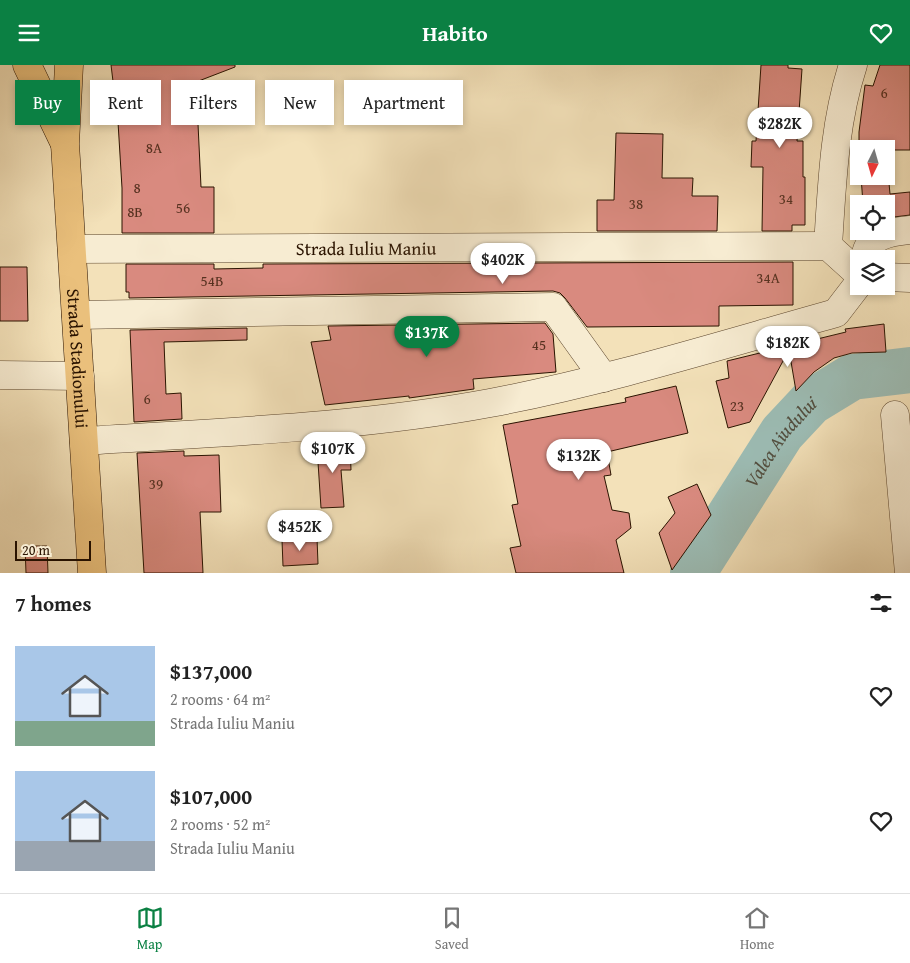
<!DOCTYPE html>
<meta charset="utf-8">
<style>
:root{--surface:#fff;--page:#f6f6f6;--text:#222;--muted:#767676;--line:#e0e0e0;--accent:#0b8043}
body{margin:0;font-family:"Gentium Book Plus",serif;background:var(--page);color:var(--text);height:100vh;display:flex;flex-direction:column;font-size:19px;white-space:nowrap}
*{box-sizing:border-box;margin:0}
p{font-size:16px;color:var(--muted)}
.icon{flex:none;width:28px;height:28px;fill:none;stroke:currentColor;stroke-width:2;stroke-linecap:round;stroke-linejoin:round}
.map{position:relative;height:508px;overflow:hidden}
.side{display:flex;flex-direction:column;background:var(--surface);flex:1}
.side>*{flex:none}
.banner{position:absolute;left:15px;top:15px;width:500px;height:45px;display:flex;gap:10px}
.needle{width:32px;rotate:185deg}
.buttons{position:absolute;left:850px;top:75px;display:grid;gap:10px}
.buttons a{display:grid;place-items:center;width:45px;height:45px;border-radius:0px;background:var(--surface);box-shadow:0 2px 8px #0003;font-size:25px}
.scale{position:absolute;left:15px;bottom:12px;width:76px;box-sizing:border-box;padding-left:5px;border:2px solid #2a1300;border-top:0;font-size:14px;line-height:18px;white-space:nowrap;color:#2a1300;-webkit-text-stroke:4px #f7ecd2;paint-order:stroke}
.price{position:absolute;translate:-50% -42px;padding:0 11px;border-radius:18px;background:#fff;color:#222;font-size:16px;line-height:32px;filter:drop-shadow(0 1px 2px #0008)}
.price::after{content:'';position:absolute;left:50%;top:30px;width:15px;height:11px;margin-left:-8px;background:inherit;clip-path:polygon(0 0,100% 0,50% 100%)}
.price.on{background:var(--accent);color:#fff}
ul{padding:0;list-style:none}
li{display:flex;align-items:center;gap:15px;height:125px;padding:0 15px}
li span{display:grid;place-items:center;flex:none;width:140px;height:100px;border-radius:0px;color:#555}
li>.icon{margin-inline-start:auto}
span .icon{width:60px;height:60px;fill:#fffc;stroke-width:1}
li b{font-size:21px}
h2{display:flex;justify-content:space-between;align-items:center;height:60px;padding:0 15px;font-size:21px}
.pill{padding:0 18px;border-radius:0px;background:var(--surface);box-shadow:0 2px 8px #0003;font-size:18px;line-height:45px}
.pill.on{background:var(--accent);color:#fff}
header{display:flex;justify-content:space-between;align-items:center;height:65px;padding:0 15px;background:var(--accent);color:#fff;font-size:22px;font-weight:700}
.menu{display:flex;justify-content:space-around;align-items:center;height:70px;border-top:1px solid var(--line);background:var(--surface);font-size:14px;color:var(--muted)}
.menu a{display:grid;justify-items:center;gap:2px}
.menu .on{color:var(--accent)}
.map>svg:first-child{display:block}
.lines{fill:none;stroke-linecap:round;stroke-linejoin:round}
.river{stroke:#9cbcb4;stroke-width:46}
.building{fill:#d98a7f;stroke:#2a1300}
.minor-casing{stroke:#5c462e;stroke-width:29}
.major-casing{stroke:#2a1300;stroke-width:29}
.minor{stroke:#f7ecd2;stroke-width:28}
.major{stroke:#eac07c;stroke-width:28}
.labels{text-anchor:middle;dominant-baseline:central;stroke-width:4;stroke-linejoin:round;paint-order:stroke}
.number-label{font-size:15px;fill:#563120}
.street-label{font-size:18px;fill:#2a1300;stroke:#f7ecd2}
.water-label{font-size:19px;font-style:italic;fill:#524e3f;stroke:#f7ecd2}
</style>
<header><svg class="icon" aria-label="menu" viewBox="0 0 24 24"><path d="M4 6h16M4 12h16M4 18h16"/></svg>Habito<svg class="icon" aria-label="heart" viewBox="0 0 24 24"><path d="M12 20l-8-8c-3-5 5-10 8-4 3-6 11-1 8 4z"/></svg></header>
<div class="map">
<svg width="910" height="508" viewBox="0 0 910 508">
<rect width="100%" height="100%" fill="#f3e1b9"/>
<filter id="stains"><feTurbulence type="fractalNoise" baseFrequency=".004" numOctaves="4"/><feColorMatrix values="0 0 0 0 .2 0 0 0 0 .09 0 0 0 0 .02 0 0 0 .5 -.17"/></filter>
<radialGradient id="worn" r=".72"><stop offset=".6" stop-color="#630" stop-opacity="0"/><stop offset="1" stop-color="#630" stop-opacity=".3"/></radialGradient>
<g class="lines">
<path class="river" id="s1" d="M 693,508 L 782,368 L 811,337 L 852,312 L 910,305"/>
</g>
<g class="building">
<path d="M 111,0 L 235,0 L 235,2 L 196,17 L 201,122 L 214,122 L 214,168 L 122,168 L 122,123 L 118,57 Z"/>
<path d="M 761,0 L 788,0 L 788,3 L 802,4 L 797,76 L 803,76 L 803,112 L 805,112 L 805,160 L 792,160 L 792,166 L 762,166 L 763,102 L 751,102 L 752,76 L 756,76 Z"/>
<path d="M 880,0 L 910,0 L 910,85 L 886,85 L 890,129 L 910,127 L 910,150 L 886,153 L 886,139 L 863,139 L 861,111 L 886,111 L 886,84 L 859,84 L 859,67 L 865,20 L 873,21 Z"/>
<path d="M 616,68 L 663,69 L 662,113 L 693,113 L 692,131 L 718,131 L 717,166 L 597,166 L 597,135 L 614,135 Z"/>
<path d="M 793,197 L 793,240 L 719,241 L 719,261 L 587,262 L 565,233 L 560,228 L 553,226 L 129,233 L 129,227 L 126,227 L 126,199 L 214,199 L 214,204 L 263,203 L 263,199 Z"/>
<path d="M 0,202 L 27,202 L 28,256 L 0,256 Z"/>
<path d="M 545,258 L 553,269 L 556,307 L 473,314 L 474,324 L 409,333 L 409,331 L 325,340 L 311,277 L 331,275 L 328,261 Z"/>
<path d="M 884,259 L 886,287 L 852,288 L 834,293 L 814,307 L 796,326 L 789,285 L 750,357 L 728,363 L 716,316 L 729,313 L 727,296 L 846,267 L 845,264 Z"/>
<path d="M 247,263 L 247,275 L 164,277 L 166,329 L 181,328 L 182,354 L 134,357 L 130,265 Z"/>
<path d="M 676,321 L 688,368 L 607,387 L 611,410 L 604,411 L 612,445 L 629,448 L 631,463 L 616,475 L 624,508 L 516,508 L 510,483 L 521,481 L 512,440 L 518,439 L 503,360 L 626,337 L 625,333 Z"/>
<path d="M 350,380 L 351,405 L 341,405 L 344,442 L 321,443 L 317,382 Z"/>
<path d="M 184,386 L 184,391 L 219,390 L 221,447 L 200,447 L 203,508 L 144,508 L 137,388 Z"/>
<path d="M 697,419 L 711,450 L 672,505 L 659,468 L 675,448 L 668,432 Z"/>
<path d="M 317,473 L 318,499 L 283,501 L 282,475 Z"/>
<path d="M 25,481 L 47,481 L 48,508 L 26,508 Z"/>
</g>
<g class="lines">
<g class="minor-casing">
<g id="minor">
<path d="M 828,181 C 832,120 834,58 853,0"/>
<path id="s2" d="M 72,184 L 828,181 L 859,209"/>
<path d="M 865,194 C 867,170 890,167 910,165"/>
<path d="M 886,212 L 910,213"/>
<path d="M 76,250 L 553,242 L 604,313"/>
<path d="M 0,310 L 80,311"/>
<path d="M 895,350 L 909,508"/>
<path d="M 84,376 C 219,367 356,363 490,338 C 607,316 721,280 836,248 L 859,218"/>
</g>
</g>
<g class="major-casing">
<g id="major">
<path d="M 27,0 L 64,77"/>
<path id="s3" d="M 69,0 L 65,79 L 92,508"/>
</g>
</g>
<use href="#minor" class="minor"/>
<use href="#major" class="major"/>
</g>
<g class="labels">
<g class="number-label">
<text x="884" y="27">6</text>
<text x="154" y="82">8A</text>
<text x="137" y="122">8</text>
<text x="786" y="133">34</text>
<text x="636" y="138">38</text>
<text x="183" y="142">56</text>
<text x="135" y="146">8B</text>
<text x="768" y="212">34A</text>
<text x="212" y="215">54B</text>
<text x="539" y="279">45</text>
<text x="147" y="333">6</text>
<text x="737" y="340">23</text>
<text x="156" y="418">39</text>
</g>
<g class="street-label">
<text stroke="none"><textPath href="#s2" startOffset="294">Strada Iuliu Maniu</textPath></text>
<text stroke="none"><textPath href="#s3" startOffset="294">Strada Stadionului</textPath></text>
</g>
<g class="water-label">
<text stroke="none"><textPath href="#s1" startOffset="158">Valea Aiudului</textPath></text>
</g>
</g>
<rect width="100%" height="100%" filter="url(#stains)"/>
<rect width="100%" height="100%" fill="url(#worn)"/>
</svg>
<div class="buttons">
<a><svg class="needle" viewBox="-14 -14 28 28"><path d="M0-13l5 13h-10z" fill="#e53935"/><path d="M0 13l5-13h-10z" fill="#767676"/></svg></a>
<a><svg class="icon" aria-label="locate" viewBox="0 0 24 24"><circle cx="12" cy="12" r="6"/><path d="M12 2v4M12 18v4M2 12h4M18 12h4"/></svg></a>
<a><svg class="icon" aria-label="layers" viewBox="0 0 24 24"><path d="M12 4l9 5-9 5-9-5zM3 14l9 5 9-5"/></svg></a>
</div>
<div class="scale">20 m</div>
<b class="price" style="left:780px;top:84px">$282K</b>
<b class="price" style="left:503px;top:220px">$402K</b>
<b class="price on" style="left:427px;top:293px">$137K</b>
<b class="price" style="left:788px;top:303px">$182K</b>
<b class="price" style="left:333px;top:409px">$107K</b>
<b class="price" style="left:579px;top:416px">$132K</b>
<b class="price" style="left:300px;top:487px">$452K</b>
<div class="banner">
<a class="pill on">Buy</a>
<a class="pill">Rent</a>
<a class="pill">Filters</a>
<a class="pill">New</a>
<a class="pill">Apartment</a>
</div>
</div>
<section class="side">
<h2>7 homes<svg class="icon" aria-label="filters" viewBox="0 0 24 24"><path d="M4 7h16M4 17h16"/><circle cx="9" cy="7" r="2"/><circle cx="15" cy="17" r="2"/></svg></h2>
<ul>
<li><span style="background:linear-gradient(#a9c7e8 75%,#7fa58c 0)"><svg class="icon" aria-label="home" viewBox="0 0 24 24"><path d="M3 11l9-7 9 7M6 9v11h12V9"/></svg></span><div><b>$137,000</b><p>2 rooms · 64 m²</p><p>Strada Iuliu Maniu</p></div><svg class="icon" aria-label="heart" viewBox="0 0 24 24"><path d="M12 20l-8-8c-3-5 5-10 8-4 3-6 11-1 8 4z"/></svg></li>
<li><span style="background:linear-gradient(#a9c7e8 70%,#9aa5b1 0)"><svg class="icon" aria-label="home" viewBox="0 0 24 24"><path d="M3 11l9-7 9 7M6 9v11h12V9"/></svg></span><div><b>$107,000</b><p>2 rooms · 52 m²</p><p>Strada Iuliu Maniu</p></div><svg class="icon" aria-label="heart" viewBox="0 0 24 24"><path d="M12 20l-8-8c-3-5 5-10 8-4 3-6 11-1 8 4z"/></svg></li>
</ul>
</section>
<nav class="menu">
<a class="on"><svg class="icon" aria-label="map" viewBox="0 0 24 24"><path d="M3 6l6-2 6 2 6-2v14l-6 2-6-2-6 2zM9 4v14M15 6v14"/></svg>Map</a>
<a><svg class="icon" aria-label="saved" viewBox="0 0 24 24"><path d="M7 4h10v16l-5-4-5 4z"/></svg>Saved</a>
<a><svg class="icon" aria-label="home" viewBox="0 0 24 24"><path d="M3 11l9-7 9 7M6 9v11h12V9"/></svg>Home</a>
</nav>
